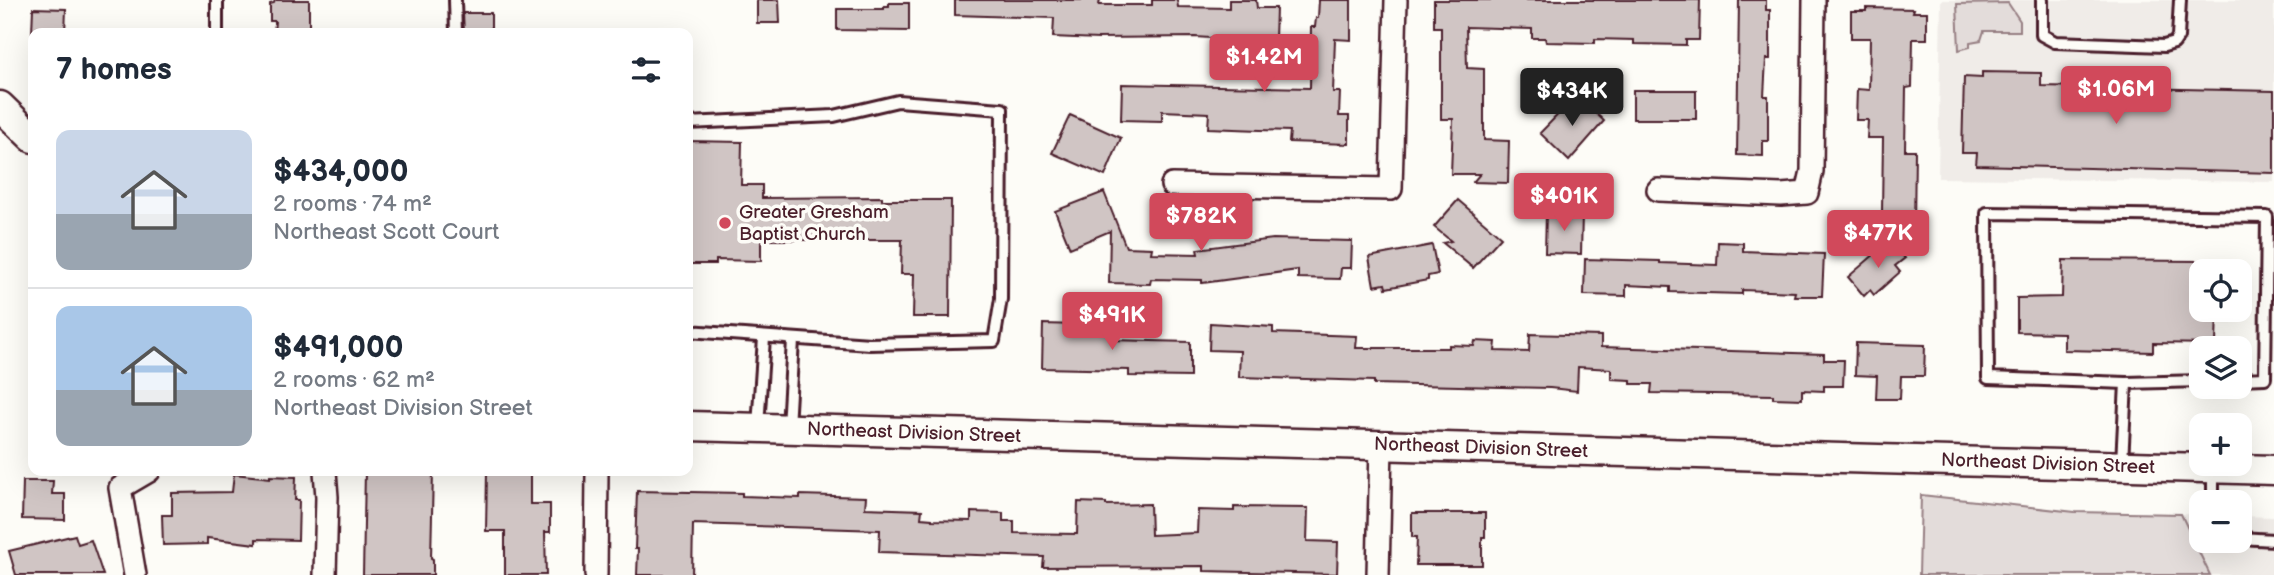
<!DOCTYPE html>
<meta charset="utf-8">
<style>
:root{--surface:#fff;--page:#f2f2f3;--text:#1f2937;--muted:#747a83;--line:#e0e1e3;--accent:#d1495b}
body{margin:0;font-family:"Balsamiq Sans",sans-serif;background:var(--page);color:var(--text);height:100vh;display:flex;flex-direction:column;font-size:26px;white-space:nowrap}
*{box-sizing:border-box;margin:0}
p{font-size:23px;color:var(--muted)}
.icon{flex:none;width:38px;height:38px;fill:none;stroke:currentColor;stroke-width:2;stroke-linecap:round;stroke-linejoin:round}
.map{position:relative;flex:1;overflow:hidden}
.details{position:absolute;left:28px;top:28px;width:665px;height:448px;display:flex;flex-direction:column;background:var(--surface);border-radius:14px;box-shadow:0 7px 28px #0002}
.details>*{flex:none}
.buttons{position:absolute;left:2189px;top:259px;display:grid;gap:14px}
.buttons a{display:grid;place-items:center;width:63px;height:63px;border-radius:14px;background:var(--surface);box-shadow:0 7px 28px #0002;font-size:35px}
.price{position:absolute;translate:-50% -60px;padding:0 16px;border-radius:7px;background:var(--accent);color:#fff;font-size:23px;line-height:46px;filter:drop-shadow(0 2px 4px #0008)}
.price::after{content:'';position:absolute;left:50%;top:42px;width:21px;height:16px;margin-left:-10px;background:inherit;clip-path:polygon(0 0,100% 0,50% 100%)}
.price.on{background:#222;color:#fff}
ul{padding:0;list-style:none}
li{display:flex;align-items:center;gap:21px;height:175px;padding:0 28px}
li+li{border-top:2px solid var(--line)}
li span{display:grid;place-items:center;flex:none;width:196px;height:140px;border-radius:14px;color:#555}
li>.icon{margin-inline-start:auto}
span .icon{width:84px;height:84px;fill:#fffc;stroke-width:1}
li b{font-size:30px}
h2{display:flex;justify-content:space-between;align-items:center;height:84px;padding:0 28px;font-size:30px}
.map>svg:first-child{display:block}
.built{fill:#f0ece8}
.green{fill:#e3dcda;stroke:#967e82;stroke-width:2}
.building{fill:#d0c5c4;stroke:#4a1f2b;stroke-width:2}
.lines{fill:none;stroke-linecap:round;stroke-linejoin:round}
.service-casing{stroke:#4a1f2b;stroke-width:16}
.minor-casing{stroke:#4a1f2b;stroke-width:26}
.tertiary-casing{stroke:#4a1f2b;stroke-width:33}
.service{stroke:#fdfcf7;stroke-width:10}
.minor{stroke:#fdfcf7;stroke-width:21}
.tertiary{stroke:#fdfcf7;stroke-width:28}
.poi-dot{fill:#d1495b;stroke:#fdfcf7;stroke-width:2.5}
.labels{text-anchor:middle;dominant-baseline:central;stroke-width:7;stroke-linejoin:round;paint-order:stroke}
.poi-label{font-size:19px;fill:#4a1f2b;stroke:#fdfcf7;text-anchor:start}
.street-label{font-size:19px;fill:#4a1f2b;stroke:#fdfcf7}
</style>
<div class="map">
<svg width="2274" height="575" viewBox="0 0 2274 575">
<rect width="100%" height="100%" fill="#fdfcf7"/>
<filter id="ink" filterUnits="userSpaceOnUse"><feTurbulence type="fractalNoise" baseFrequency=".0143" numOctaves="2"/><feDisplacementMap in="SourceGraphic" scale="14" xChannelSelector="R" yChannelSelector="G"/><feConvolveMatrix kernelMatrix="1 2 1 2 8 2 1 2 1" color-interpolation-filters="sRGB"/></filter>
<g filter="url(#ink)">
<g class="built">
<path d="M 1941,0 L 2274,0 L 2274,182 L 1938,178 Z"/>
<path d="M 2181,514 L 2201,515 L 2202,541 L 2240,541 L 2240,516 L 2274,517 L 2274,575 L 2210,575 Z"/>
</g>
<g class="green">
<path d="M 2008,3 L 2020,21 L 2020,31 L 1984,31 L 1981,40 L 1970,42 L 1970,47 L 1959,50 L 1957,4 Z"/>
<path d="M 1921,495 L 2075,512 L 2181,514 L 2210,575 L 1919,575 Z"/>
</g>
<g class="building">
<path d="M 275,0 L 309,0 L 309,33 L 274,33 L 275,21 L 270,21 L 270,4 L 274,3 Z"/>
<path d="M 757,0 L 779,0 L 780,23 L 757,23 Z"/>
<path d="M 955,0 L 1100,0 L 1099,5 L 1152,5 L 1152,0 L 1177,0 L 1178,7 L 1229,8 L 1229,0 L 1256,0 L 1257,8 L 1276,8 L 1275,39 L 1255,39 L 1255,41 L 1195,37 L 1098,38 L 1098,39 L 1053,37 L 1054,18 L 955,15 Z"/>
<path d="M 1319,0 L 1351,0 L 1351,40 L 1335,39 L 1333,92 L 1340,92 L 1339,116 L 1349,116 L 1349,144 L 1289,142 L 1290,131 L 1208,128 L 1209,113 L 1162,111 L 1162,121 L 1121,120 L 1122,84 L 1310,88 L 1311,27 L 1315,27 L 1316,18 L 1318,18 Z"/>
<path d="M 1434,0 L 1700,0 L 1699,40 L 1686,40 L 1686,45 L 1634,44 L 1634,40 L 1595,39 L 1595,43 L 1546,42 L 1545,38 L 1532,38 L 1532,29 L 1466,27 L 1467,68 L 1484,69 L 1484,140 L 1509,141 L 1508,183 L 1473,182 L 1480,174 L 1451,174 L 1453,119 L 1441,119 L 1441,27 L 1434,27 Z"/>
<path d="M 1739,0 L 1766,0 L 1766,10 L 1770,10 L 1770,59 L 1766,59 L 1764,96 L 1768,96 L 1768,141 L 1763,141 L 1763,156 L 1737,155 Z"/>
<path d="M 889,3 L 909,3 L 909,31 L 837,30 L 837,9 L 884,9 L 884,6 L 889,6 Z"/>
<path d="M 33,8 L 66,9 L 65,33 L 32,33 Z"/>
<path d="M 1866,8 L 1914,9 L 1913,12 L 1927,12 L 1927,39 L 1913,39 L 1912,87 L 1906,88 L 1905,150 L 1915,150 L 1914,228 L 1886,227 L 1886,212 L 1882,212 L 1883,138 L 1867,138 L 1868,120 L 1856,120 L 1857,89 L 1869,90 L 1870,38 L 1851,38 L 1851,11 L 1866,11 Z"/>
<path d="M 463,13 L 491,13 L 491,32 L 464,32 Z"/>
<path d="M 1982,72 L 2041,73 L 2041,86 L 2274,91 L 2274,173 L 1976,165 L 1977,153 L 1962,153 L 1964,77 L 1982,78 Z"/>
<rect x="1633" y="90" width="63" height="29"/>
<path d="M 1577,95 L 1604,121 L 1569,161 L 1540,133 Z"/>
<path d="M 1070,115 L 1121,138 L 1105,176 L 1052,153 Z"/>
<path d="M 688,141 L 742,142 L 741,185 L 762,185 L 762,198 L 882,197 L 882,200 L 951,200 L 950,317 L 913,317 L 914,274 L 901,274 L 902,240 L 761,240 L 761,261 L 716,260 L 716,264 L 688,264 Z"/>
<rect x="1571" y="181" width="26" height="29"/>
<path d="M 1104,192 L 1126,247 L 1152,248 L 1151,253 L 1198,254 L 1197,249 L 1273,239 L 1352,241 L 1351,268 L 1341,268 L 1340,279 L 1298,278 L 1298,270 L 1202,283 L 1202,280 L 1151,279 L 1150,284 L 1109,283 L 1110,231 L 1070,248 L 1055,211 Z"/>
<path d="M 1458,200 L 1501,237 L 1473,268 L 1443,243 L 1451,241 L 1434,227 Z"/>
<path d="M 1546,212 L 1582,213 L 1581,254 L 1545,253 Z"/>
<path d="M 1890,241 L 1905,258 L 1895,266 L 1900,272 L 1874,295 L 1870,290 L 1864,296 L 1848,277 Z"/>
<path d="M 1718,242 L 1743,243 L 1743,251 L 1824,254 L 1822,296 L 1794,296 L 1795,292 L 1742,290 L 1742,294 L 1670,292 L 1670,287 L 1626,285 L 1626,296 L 1584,295 L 1585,259 L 1660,261 L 1660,263 L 1717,265 Z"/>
<path d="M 1432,245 L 1438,274 L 1428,276 L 1428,280 L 1386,288 L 1385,284 L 1374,286 L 1369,257 Z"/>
<path d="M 2063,260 L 2202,261 L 2202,310 L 2217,310 L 2216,344 L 2153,343 L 2153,352 L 2064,350 L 2064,333 L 2017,332 L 2017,298 L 2062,297 Z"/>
<path d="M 1210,323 L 1273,327 L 1273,333 L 1357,336 L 1356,348 L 1449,348 L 1449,345 L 1474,346 L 1475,341 L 1496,342 L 1495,351 L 1529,352 L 1530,334 L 1601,336 L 1601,347 L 1824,354 L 1824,360 L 1844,360 L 1843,386 L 1824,386 L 1824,391 L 1802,390 L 1802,399 L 1773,398 L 1773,395 L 1651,393 L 1652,384 L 1631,384 L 1631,380 L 1611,379 L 1611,369 L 1578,367 L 1577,391 L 1550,388 L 1374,384 L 1374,381 L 1239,377 L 1240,351 L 1209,350 Z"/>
<path d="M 1043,324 L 1113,326 L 1112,340 L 1190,342 L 1190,377 L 1129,376 L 1129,370 L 1042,368 Z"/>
<path d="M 1856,343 L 1925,345 L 1924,376 L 1901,376 L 1900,399 L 1876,399 L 1877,376 L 1855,375 Z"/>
<path d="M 365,471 L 433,472 L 431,558 L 433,559 L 433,575 L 363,575 Z"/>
<path d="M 487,471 L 530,471 L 530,504 L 550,504 L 550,532 L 545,532 L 546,575 L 505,575 L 505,531 L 486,531 Z"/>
<path d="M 234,474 L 270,478 L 270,476 L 296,477 L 295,500 L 299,500 L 298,540 L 256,539 L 256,544 L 207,538 L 207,544 L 163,545 L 162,515 L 172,515 L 172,493 L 232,492 Z"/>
<path d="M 23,481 L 53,481 L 52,494 L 65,494 L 65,520 L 22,519 Z"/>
<path d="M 637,491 L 742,493 L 742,496 L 800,498 L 800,495 L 866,497 L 865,508 L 922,510 L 921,518 L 932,519 L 932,520 L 971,521 L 971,512 L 1003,513 L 1003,521 L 1014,521 L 1014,533 L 1077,534 L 1078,502 L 1106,503 L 1106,505 L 1150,504 L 1151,535 L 1197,533 L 1198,510 L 1234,511 L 1234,507 L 1308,508 L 1307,541 L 1338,542 L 1337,574 L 1204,571 L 1204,566 L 1043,567 L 1044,557 L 879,552 L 880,530 L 693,524 L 692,575 L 637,575 L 638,549 L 635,549 Z"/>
<path d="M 1412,513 L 1485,513 L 1485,537 L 1482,537 L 1482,565 L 1416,565 L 1417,537 L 1412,537 Z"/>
<path d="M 75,535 L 78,544 L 91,540 L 103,575 L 16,575 L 9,551 Z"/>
</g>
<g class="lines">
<g class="service-casing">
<g id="service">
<path d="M 455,0 L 456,33"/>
<path d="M 2042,0 L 2042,35 L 2055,42 L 2164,46 L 2174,43 L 2178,37 L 2180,0"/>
<path d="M 217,33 L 217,0"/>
<path d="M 688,123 L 834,116 L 898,101 L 1002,109 L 1001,299 L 994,341 L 870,344 L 688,331"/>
<path d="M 2202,381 L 2126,383 L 1988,378 L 1987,213 L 2267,217 L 2265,378 L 2240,379"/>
<path d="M 758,426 L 764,338"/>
<path d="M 788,427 L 793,340"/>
<path d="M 2122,463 L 2126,383"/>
<path d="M 2213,502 L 2213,470"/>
<path d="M 2240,538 L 2274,540"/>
</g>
</g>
<g class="minor-casing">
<g id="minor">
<path d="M 1172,185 L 1391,189 L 1396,0"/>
<path d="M 1658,190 L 1781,195 L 1807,193 L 1812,171 L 1814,0"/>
<path d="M 135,575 L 120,488 L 149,471"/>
<path d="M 325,575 L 327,497 L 325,471"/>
<path d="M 596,575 L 597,471"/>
<path d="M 1378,575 L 1381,445"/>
</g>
</g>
<g class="tertiary-casing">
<g id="tertiary">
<path d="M 0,106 L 33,138"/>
<path d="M 688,426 L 2274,470"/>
</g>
</g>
<use href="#service" class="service"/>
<use href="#minor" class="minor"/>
<use href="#tertiary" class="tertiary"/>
</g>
</g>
<circle class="poi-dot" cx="725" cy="223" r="7"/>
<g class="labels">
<g class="poi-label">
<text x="739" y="212">Greater Gresham<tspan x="739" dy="22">Baptist Church</tspan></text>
</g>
<g class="street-label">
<text transform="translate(914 433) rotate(2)">Northeast Division Street</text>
<text transform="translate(1481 448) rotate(2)">Northeast Division Street</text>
<text transform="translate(2048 464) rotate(2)">Northeast Division Street</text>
</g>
</g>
</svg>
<div class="buttons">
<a><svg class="icon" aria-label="locate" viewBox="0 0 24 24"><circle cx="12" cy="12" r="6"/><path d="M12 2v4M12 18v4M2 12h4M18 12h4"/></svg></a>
<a><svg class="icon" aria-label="layers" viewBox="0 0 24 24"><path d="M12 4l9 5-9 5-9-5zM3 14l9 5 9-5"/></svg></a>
<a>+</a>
<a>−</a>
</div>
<b class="price" style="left:1264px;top:94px">$1.42M</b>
<b class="price" style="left:2116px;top:126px">$1.06M</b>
<b class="price on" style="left:1572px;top:128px">$434K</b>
<b class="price" style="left:1564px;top:233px">$401K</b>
<b class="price" style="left:1201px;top:253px">$782K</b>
<b class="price" style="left:1878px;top:270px">$477K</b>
<b class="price" style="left:1112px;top:352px">$491K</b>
<section class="details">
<h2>7 homes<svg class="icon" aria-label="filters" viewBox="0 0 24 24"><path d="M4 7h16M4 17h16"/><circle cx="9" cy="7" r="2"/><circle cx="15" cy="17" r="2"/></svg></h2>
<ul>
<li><span style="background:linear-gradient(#c9d6e8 60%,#9aa5b1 0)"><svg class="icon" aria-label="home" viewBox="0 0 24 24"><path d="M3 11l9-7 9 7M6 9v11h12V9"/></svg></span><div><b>$434,000</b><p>2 rooms · 74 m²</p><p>Northeast Scott Court</p></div></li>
<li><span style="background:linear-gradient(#a9c7e8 60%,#9aa5b1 0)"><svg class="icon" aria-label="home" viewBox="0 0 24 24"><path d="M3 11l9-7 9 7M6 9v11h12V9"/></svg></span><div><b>$491,000</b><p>2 rooms · 62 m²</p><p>Northeast Division Street</p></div></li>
</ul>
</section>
</div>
